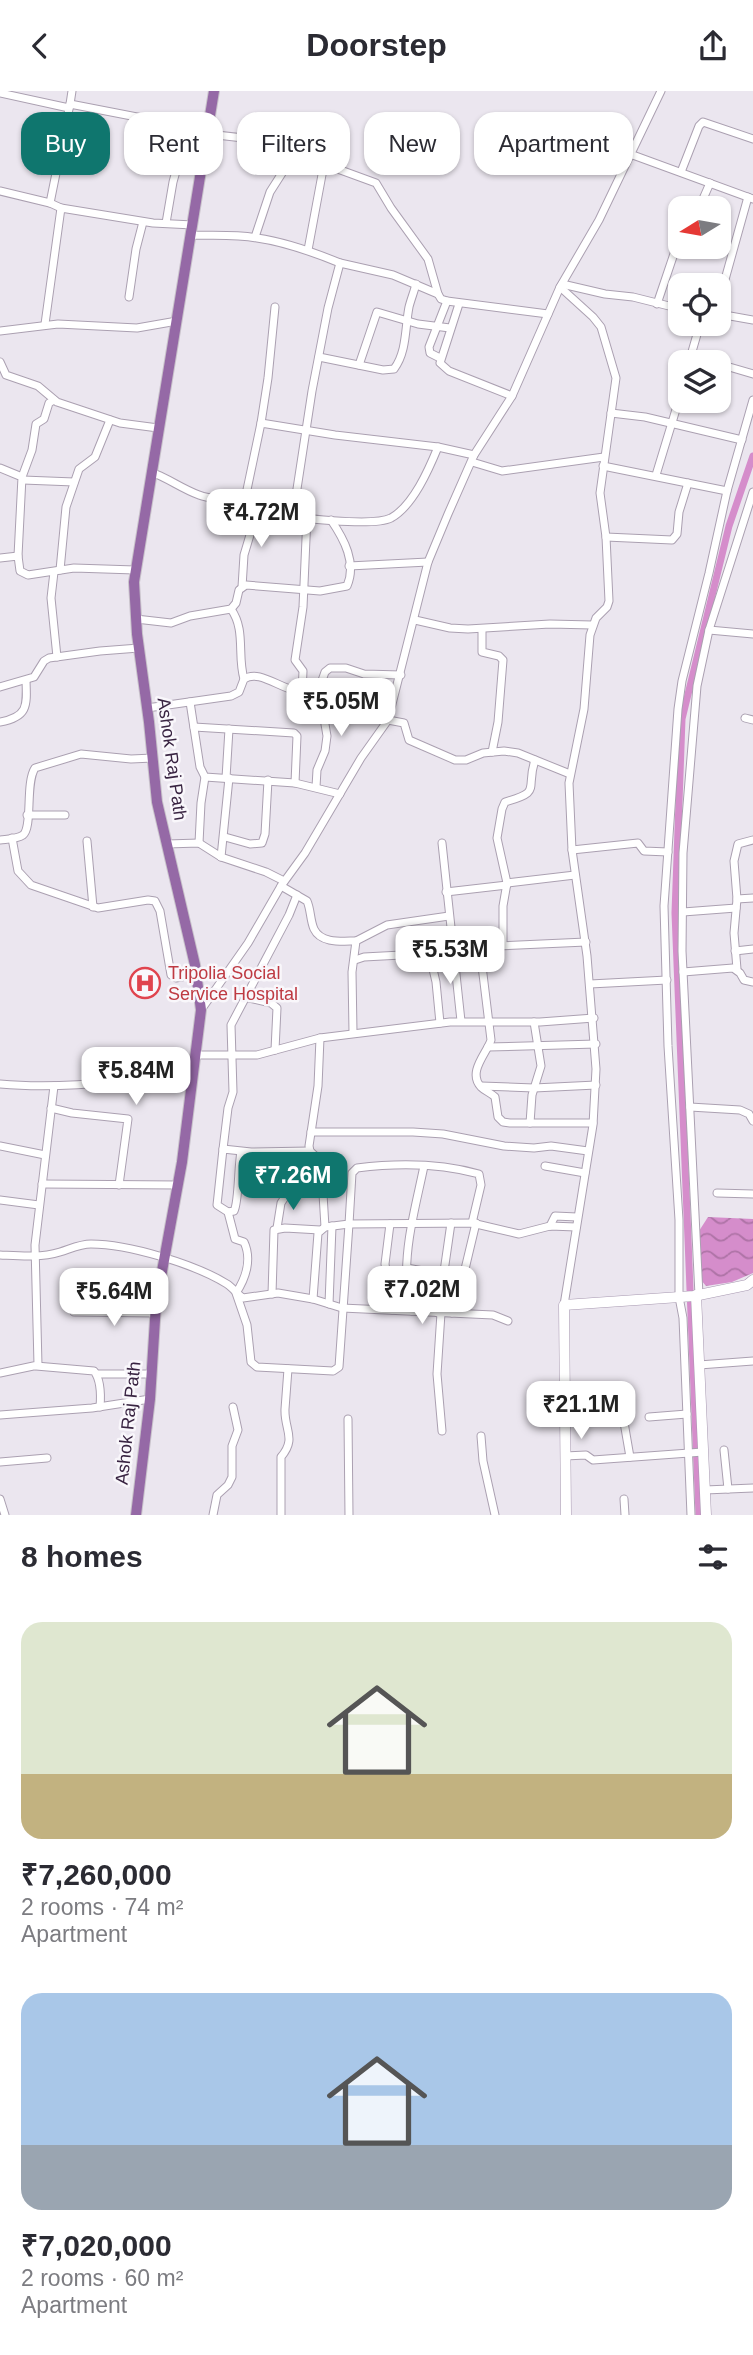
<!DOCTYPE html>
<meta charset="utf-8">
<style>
:root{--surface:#fff;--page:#f2f2f3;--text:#2b2b33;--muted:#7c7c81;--accent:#0f766e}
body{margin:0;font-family:Helvetica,sans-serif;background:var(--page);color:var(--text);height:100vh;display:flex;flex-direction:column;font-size:26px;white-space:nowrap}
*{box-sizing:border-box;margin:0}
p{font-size:23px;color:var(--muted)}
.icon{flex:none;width:38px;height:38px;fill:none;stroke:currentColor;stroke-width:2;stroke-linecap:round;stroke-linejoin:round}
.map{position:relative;height:1424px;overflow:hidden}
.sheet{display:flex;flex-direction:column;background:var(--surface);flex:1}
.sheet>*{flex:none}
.banner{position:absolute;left:21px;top:21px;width:712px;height:63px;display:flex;gap:14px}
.needle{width:46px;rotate:259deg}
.tools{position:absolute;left:668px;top:105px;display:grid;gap:14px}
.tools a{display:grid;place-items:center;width:63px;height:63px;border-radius:14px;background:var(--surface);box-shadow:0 2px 5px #0004;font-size:35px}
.price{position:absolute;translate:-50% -60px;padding:0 16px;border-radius:14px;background:#fff;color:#222;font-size:23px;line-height:46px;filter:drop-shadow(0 2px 4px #0008)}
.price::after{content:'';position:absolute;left:50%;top:42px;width:21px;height:16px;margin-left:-10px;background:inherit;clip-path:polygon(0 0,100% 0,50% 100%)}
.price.current{background:var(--accent);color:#fff}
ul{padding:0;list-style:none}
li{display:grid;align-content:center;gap:14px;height:371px;padding:0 21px}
li span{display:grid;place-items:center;height:217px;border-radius:21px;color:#555}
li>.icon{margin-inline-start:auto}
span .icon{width:126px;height:126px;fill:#fffc;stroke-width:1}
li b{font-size:30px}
h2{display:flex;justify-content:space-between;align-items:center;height:84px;padding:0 21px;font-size:30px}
.pill{padding:0 24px;border-radius:21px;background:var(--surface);box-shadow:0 2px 5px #0004;font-size:24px;line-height:63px}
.pill.current{background:var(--accent);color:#fff}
header{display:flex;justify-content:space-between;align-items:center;height:91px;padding:0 21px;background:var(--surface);font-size:32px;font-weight:600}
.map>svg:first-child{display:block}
.water{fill:url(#water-waves)}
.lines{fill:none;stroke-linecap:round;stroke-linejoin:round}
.canal{stroke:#d58dcb;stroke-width:7}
.street-casing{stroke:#aba0b1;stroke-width:9}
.secondary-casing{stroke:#a798b0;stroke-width:11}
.primary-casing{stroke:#c8c2ca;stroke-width:12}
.street{stroke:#fff;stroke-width:7}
.secondary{stroke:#fff;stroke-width:10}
.primary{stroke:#9569a6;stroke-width:10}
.labels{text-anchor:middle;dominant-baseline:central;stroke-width:5;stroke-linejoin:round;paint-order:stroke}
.street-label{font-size:18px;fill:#392442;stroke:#f9f7fb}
.health-label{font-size:18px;fill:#be3a42;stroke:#f9f7fb;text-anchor:start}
</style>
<header><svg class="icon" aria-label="back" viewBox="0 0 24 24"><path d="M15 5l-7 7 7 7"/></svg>Doorstep<svg class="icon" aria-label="share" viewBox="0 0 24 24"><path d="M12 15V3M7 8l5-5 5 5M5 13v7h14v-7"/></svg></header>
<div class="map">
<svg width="753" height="1424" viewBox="0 0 753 1424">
<defs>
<pattern id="water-waves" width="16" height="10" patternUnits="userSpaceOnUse" patternTransform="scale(1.75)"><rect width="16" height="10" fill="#d58dcb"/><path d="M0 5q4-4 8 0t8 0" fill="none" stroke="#ae73a6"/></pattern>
</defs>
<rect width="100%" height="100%" fill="#ebe6ef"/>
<path class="water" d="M 708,1126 L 753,1128 L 753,1182 L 732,1191 L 706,1195 L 701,1189 L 699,1140 Z"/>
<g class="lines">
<path class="canal" d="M 699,1424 L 675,822 L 682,628 L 729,435 L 753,365"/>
<g class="street-casing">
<g id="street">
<path d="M 0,2 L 69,17"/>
<path d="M 70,13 L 72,0"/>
<path d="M 208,43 L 288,52 L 324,73 L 376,92 L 391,117 L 428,168 L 438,203"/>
<path d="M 630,63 L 753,108"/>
<path d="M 681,81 L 699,35 L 703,31 L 753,48"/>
<path d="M 0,100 L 50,112"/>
<path d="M 61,117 L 50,112 L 70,13 L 209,40"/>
<path d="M 699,117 L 710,92"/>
<path d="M 166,132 L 173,91 L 188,37"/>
<path d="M 191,144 C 213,145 235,143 257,147 C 286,151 313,161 340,172"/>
<path d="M 255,146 L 270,101 L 298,57"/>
<path d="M 308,159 L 324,73"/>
<path d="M 562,193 L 605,203 L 633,206 L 681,218"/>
<path d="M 560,196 L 593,226 L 601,236 L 616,287 L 600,402 L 606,446 L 609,510 L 607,516 L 596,527 L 590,544 L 584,618 L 569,692 L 572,759 L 587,865 L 596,978 L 593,1034 L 564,1214"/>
<path d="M 129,206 L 136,158 L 143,131"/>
<path d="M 719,210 L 748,106"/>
<path d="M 459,213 L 440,272 L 449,280 L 512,305"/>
<path d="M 657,213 L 681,142"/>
<path d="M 719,223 L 753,229"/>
<path d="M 45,233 L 61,117 L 153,132 L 193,134"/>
<path d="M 0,240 L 58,233 L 137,237 L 177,230"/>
<path d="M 691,265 L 713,271"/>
<path d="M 319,266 L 383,279 L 394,278 C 407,261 405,236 409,216 C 411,208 414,201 416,193"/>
<path d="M 440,267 L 430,262 L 429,256 L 447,210"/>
<path d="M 0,271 L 6,284 L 38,295 L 57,311 L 120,332 L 158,337"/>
<path d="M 689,271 L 700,233"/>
<path d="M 719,273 L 753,283"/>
<path d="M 359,274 L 377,221 L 418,233 L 450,237"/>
<path d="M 611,322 L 645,326 L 742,349"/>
<path d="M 261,332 L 268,287 L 275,216"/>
<path d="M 472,371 L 502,380 L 604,366"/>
<path d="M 603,375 L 727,400"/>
<path d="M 0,377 L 22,386 L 18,465"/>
<path d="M 151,381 C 168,387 182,398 199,404 C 209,408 221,408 231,410 C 245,413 259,418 273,422 C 294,427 373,436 391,427 C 413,415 429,378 438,356"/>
<path d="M 656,384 L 681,302"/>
<path d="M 22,386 L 32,359 L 36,333 L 44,328 L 49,312 L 54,309"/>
<path d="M 23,389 L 74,391"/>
<path d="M 244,413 L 261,332 L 335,344 L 438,356 L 474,364"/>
<path d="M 293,424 L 312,300 L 328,217 L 340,172 L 393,184 L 438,203 L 441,208 L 447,210 L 548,223"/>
<path d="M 606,446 L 672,449 L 677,443 L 679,421 L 688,392"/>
<path d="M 0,467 L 18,465 L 20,480 L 28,484 L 74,477 L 135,479"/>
<path d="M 349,475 L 428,471"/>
<path d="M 60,479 L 66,416 L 79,378 L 95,366 L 110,329"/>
<path d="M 54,481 L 51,507 L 57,566"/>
<path d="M 242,496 L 244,464 L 258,417"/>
<path d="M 231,518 C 246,539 237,564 244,588"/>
<path d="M 136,528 L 171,532 L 190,525 L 231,518 L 236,512 L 239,499 L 246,494 L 320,500 L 347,495 C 357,472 344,448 331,429"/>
<path d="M 415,529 L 450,537 L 468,538 L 550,533 L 592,534"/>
<path d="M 482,538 L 482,561 L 499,565 L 503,569 L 498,631 L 492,661"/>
<path d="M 709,539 L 753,543"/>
<path d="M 0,596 L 34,586 L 44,570 L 49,567 L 100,560 L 139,557"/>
<path d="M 302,601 L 303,580 L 295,569 L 303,516 L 307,425"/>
<path d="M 190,611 L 200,676 L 205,686 L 295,692 L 340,703"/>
<path d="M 147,617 L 231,605 L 239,601 L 244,588 C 264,575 291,612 319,598 L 325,581 L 330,577 L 346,577 L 364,583 L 401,584"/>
<path d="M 745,627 L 753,629"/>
<path d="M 388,629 L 404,632 L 409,649 L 455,669 L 466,669 L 483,662 L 504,660 L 518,662 L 570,683"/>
<path d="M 0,631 C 28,626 27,615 26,590"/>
<path d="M 194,636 L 294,642 L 297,645 L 295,692"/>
<path d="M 226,687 L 229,638"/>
<path d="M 316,696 L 317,679 L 325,660 L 327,645 L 319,598"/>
<path d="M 27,724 L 65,724"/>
<path d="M 225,746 L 250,753 L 262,752 L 265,743 L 268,689"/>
<path d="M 12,747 L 18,780 L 31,794 L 98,817 L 148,809 L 155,810 L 160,820 L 171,884 L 176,887 L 196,883"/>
<path d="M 0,749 C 7,748 17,748 23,744 C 33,736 25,692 35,677 L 81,663 L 131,668 L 153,667"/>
<path d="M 87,750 L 93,816"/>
<path d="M 199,752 L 201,712 L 205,686"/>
<path d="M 442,752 L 461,930"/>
<path d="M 167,753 L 199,752 L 221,766 L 266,781 L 284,790"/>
<path d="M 572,759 L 638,752 L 644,760 L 668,761"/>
<path d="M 221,766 L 229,687"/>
<path d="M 507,792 L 575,784"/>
<path d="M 281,795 L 307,810 C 311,819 310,829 314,838 C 321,853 343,850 356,850"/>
<path d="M 446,801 L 507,794"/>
<path d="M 737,808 L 753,807"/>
<path d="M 683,821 L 736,817"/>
<path d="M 503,854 L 503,815 L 507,792 L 497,747 L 502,718 L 505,711 C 543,700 525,699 535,669"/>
<path d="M 482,855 L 482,875 L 491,949 C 487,962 467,981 481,996 C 485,1000 491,1002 495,1006 L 498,1026 L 503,1031 L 510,1032 L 593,1032"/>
<path d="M 735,860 L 753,858"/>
<path d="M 429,861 L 436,891 L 440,932"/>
<path d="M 355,869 L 364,866 L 420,863 L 453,857 L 586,851"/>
<path d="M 737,878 L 734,842 L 737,808 L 734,770 L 738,753 L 753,749"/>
<path d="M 683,881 L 733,877 L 740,882 L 744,889 L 753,891"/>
<path d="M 590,893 L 667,889"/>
<path d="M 245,906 L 271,912 L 277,917 L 275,959"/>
<path d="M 201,919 L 248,852 L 281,795 L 305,762 L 361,667 L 388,629 L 428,471 L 448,423 L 474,364 L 512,305 L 560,196 L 599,129 L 661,0"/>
<path d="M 353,941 L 352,881 L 356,850 L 387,834 L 449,825"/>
<path d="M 320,947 L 318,995 L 309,1055 L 310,1060 L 321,1070 L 325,1136"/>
<path d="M 488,956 L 596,953"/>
<path d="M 195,964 L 257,964 L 320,947 L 450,931 L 540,931 L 594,927"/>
<path d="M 0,993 C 64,999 129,989 193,983"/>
<path d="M 481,995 L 534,997 L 596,994"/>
<path d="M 690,1016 L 740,1019 L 749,1023 L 753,1030"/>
<path d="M 51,1017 L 72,1022 L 128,1028 L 119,1094"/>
<path d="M 530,1032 L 532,1004 L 541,975 L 534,931"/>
<path d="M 311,1041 L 413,1041 L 443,1043 L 504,1055 L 534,1057 L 551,1055 L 588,1060"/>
<path d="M 0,1055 L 45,1064"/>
<path d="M 223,1058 L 228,1017 L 233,1001 L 231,934 L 289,824 L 297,804"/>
<path d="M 310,1060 L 251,1061 L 223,1058 L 217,1114 L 228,1121 L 235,1148 L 244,1151 C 252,1168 246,1187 236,1202 L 247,1234 L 251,1271 L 257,1276 L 333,1280 L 339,1276 L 349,1133 L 472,1132 L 519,1143 L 550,1135 L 576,1136"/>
<path d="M 545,1075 L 585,1082"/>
<path d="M 42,1093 L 178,1094"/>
<path d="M 717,1102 L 753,1103"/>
<path d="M 0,1109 L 39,1114"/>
<path d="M 228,1121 L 234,1120 C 239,1111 238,1075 241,1061"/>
<path d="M 390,1133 L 385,1173 L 392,1219"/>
<path d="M 550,1135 L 555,1125 L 577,1126"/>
<path d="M 277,1137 L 281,1112 L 291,1097"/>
<path d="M 0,1164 C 20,1165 40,1167 60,1161 C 70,1158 80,1153 91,1153 C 128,1153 195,1173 227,1193 C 233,1197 237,1203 243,1207 L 278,1202 L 313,1208 L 342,1217 L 493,1224 L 508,1230"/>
<path d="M 407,1177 L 444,1184"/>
<path d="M 272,1203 L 274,1139 L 285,1137 L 320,1139"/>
<path d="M 699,1204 L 682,860 L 683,762 L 697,595 L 709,539 L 753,401"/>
<path d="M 313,1208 L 318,1142 L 325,1136 L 349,1133 L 352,1082 L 357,1077 C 397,1072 439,1072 479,1083 L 481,1094 L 472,1132"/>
<path d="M 329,1213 L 332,1135"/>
<path d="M 412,1220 L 413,1202 L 407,1195 C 404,1155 416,1114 424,1075"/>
<path d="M 74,1221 L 156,1222"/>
<path d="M 438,1222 L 451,1132"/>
<path d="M 441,1222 L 437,1283 L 442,1340"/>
<path d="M 452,1222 L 460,1199 L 476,1132"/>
<path d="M 699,1274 L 753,1270"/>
<path d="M 36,1275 L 94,1280 C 101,1289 101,1304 100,1316"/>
<path d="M 0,1282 L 38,1274 L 35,1154 L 54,995"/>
<path d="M 97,1283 L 150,1283"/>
<path d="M 621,1314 L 630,1366"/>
<path d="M 0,1324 L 92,1317 L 150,1308"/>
<path d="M 649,1326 L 687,1323"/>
<path d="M 348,1328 L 349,1424"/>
<path d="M 481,1345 L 483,1370 L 495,1424"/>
<path d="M 724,1359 L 728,1398"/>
<path d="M 565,1365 L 586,1364 L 593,1369 L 703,1361"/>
<path d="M 0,1371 L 47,1367"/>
<path d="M 705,1399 L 753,1397"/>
<path d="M 0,1408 L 5,1424"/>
<path d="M 624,1408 L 625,1424"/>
<path d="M 213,1424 L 217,1404 L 228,1394 L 232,1386 L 232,1355 L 238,1339 L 233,1316"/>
<path d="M 281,1424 L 281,1366 C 297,1347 284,1339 285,1318 C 286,1305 287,1291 288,1278"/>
<path d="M 691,1424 L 683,1227 L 679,1206 L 679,1129 L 668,955 L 664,815 L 678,618 L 682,590 L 709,482 L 727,400 L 753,309"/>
</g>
</g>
<g class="secondary-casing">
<g id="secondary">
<path d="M 696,1204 L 706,1424"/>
<path d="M 566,1424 L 564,1214 L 694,1205 L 747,1194 L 753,1189"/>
</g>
</g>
<g class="primary-casing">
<path id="primary" d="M 136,1424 L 150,1308 L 156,1213 L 182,1071 L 201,919 L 195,874 L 157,711 L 149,631 L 137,543 L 134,491 L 214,0"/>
</g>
<use href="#street" class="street"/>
<use href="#secondary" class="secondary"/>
<use href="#primary" class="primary"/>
</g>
<defs>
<g id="hospital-ring" transform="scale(1.575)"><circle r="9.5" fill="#f9f7fb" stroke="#e0444e" stroke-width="1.5"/><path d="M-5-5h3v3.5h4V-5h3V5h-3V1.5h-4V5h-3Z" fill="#e0444e"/></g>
</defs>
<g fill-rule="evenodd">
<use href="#hospital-ring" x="145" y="892"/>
</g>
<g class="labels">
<g class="street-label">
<text transform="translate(172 668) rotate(82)">Ashok Raj Path</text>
<text transform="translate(128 1332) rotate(-84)">Ashok Raj Path</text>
</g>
<g class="health-label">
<text x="168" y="882">Tripolia Social<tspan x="168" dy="21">Service Hospital</tspan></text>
</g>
</g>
</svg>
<div class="tools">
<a><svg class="needle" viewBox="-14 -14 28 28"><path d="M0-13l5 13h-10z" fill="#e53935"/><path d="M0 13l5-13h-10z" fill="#7c7c81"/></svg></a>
<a><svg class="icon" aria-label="locate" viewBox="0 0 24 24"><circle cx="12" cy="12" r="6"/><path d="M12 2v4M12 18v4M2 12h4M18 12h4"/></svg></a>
<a><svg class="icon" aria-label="layers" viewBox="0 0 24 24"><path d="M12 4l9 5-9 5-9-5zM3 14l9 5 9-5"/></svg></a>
</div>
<b class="price" style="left:261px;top:458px">₹4.72M</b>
<b class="price" style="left:341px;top:647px">₹5.05M</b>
<b class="price" style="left:450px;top:895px">₹5.53M</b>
<b class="price" style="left:136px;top:1016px">₹5.84M</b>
<b class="price current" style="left:293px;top:1121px">₹7.26M</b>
<b class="price" style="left:422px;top:1235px">₹7.02M</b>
<b class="price" style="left:114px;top:1237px">₹5.64M</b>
<b class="price" style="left:581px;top:1350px">₹21.1M</b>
<div class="banner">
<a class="pill current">Buy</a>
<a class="pill">Rent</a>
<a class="pill">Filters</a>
<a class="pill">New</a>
<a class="pill">Apartment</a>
</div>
</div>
<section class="sheet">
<h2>8 homes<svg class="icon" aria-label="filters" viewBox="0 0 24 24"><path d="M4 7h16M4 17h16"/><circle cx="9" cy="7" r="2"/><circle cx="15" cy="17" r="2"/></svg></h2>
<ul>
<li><span style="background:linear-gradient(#dfe7d0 70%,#c2b280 0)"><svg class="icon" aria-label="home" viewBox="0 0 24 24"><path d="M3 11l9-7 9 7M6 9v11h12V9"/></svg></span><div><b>₹7,260,000</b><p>2 rooms · 74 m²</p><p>Apartment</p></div></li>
<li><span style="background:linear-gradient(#a9c7e8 70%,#9aa5b1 0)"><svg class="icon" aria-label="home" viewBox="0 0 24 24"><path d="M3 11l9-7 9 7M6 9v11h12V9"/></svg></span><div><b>₹7,020,000</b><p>2 rooms · 60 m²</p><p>Apartment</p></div></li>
</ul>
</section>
